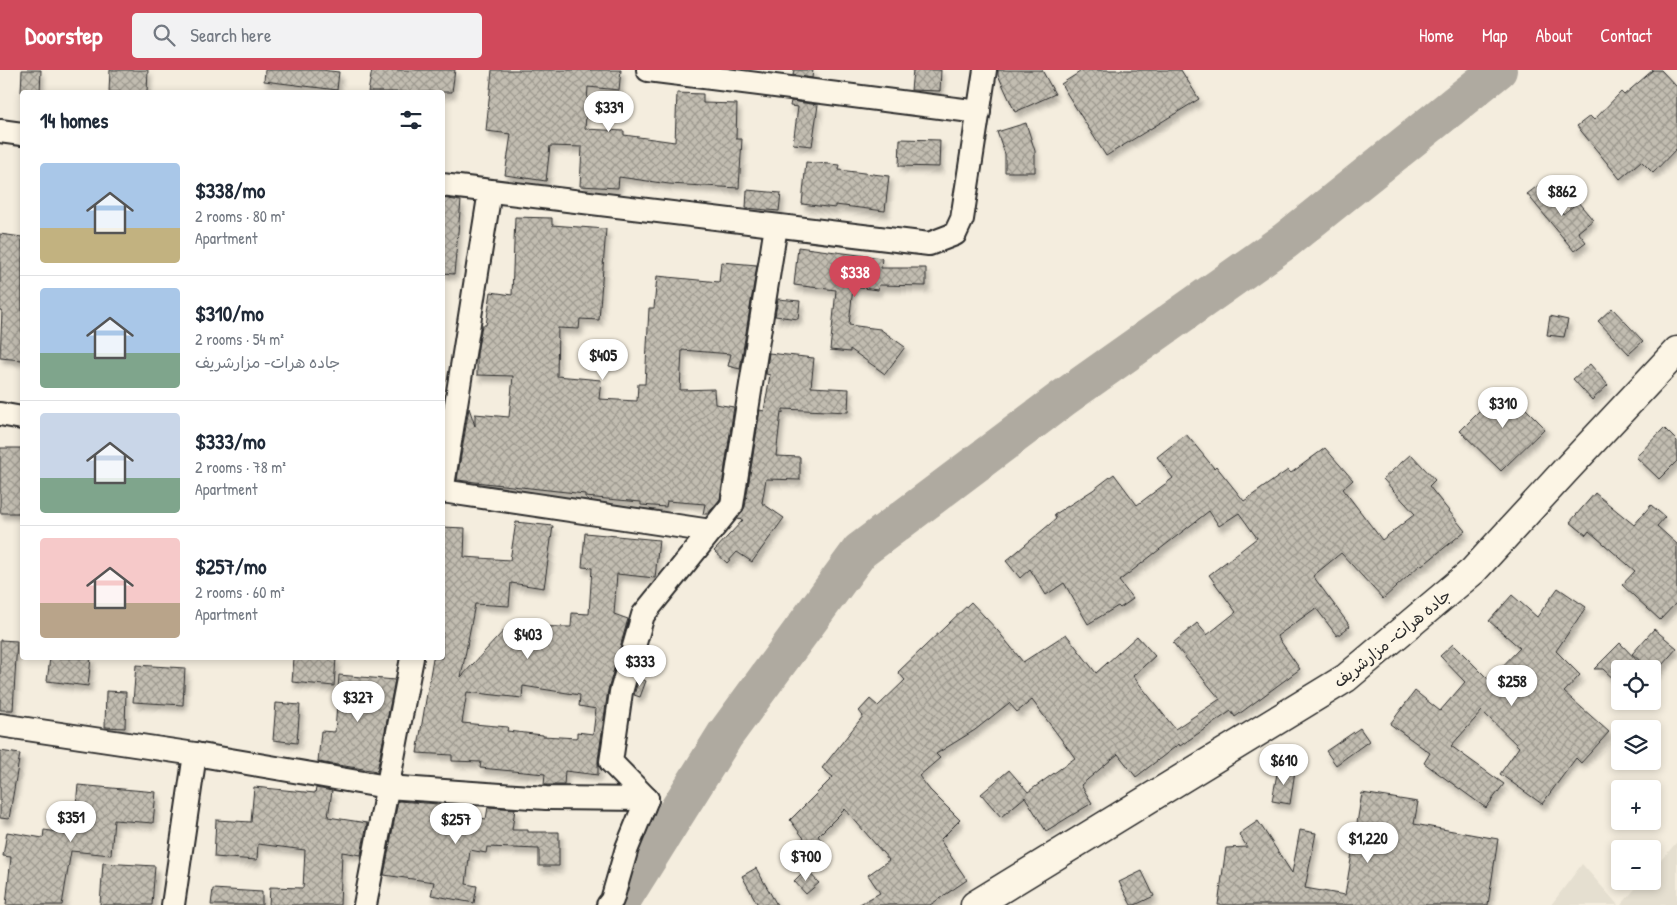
<!DOCTYPE html>
<meta charset="utf-8">
<style>
:root{--surface:#fff;--page:#f2f2f3;--text:#1f2937;--muted:#747a83;--line:#e0e1e3;--accent:#d1495b}
body{margin:0;font-family:"Patrick Hand","Playpen Sans Arabic",sans-serif;background:var(--page);color:var(--text);height:100vh;display:flex;flex-direction:column;font-size:19px;white-space:nowrap}
*{box-sizing:border-box;margin:0}
p{font-size:16px;color:var(--muted)}
.icon{flex:none;width:28px;height:28px;fill:none;stroke:currentColor;stroke-width:2;stroke-linecap:round;stroke-linejoin:round}
.map{position:relative;flex:1;overflow:hidden}
.side{position:absolute;left:20px;top:20px;width:425px;height:570px;display:flex;flex-direction:column;background:var(--surface);border-radius:5px;box-shadow:0 2px 8px #0003}
.side>*{flex:none}
.fabs{position:absolute;left:1611px;top:590px;display:grid;gap:10px}
.fabs a{display:grid;place-items:center;width:50px;height:50px;border-radius:5px;background:var(--surface);box-shadow:0 2px 8px #0003;font-size:25px}
.price{position:absolute;translate:-50% -42px;padding:0 11px;border-radius:18px;background:#fff;color:#222;font-size:16px;line-height:32px;filter:drop-shadow(0 1px 2px #0008)}
.price::after{content:'';position:absolute;left:50%;top:30px;width:15px;height:11px;margin-left:-8px;background:inherit;clip-path:polygon(0 0,100% 0,50% 100%)}
.price.on{background:var(--accent);color:#fff}
ul{padding:0;list-style:none}
li{display:flex;align-items:center;gap:15px;height:125px;padding:0 20px}
li+li{border-top:1px solid var(--line)}
li span{display:grid;place-items:center;flex:none;width:140px;height:100px;border-radius:5px;color:#555}
li>.icon{margin-inline-start:auto}
span .icon{width:60px;height:60px;fill:#fffc;stroke-width:1}
li b{font-size:21px}
h2{display:flex;justify-content:space-between;align-items:center;height:60px;padding:0 20px;font-size:21px}
header{display:flex;align-items:center;gap:30px;box-sizing:border-box;height:70px;padding:0 25px;background:var(--accent);color:#fff}
header strong{font-size:24px}
nav{display:flex;gap:28px;margin-inline-start:auto;font-size:18px}
.search{width:350px;height:45px;background:var(--page);display:flex;align-items:center;gap:12px;box-sizing:border-box;padding:0 18px;border-radius:5px;color:var(--muted);font-size:19px}
.map>svg:first-child{display:block}
.built{fill:#e5dfd0}
.lines{fill:none;stroke-linecap:round;stroke-linejoin:round}
.river{stroke:#afaaa0;stroke-width:38}
.building{fill:url(#building-cross-hatch);stroke:#2b2b2b;fill-rule:evenodd;filter:url(#shadow)}
.minor-casing{stroke:#2b2b2b;stroke-width:26}
.highway-casing{stroke:#2b2b2b;stroke-width:31}
.minor{stroke:#fcf5e5;stroke-width:22}
.highway{stroke:#fcf5e5;stroke-width:28}
.labels{text-anchor:middle;dominant-baseline:central;stroke-width:4.5;stroke-linejoin:round;paint-order:stroke}
.street-label{font-size:16px;fill:#2b2b2b;stroke:#fcf5e5}
</style>
<header>
<strong>Doorstep</strong>
<div class="search"><svg class="icon" aria-label="search" viewBox="0 0 24 24"><circle cx="10" cy="10" r="6"/><path d="M15 15l6 6"/></svg>Search here</div>
<nav><a>Home</a><a>Map</a><a>About</a><a>Contact</a></nav>
</header>
<div class="map">
<svg width="1677" height="835" viewBox="0 0 1677 835">
<defs>
<pattern id="building-cross-hatch" width="8" height="8" patternUnits="userSpaceOnUse" patternTransform="scale(1.25)"><rect width="8" height="8" fill="#c2bdb1"/><path d="M0 0l8 8M0 8l8-8" fill="none" stroke="#9e9a90"/></pattern>
<filter id="shadow"><feDropShadow dx="3" dy="5.5" stdDeviation="2.5" flood-color="#0004"/></filter>
</defs>
<rect width="100%" height="100%" fill="#f4edde"/>
<filter id="ink" filterUnits="userSpaceOnUse"><feTurbulence type="fractalNoise" baseFrequency=".02" numOctaves="2"/><feDisplacementMap in="SourceGraphic" scale="10" xChannelSelector="R" yChannelSelector="G"/><feConvolveMatrix kernelMatrix="1 2 1 2 8 2 1 2 1" color-interpolation-filters="sRGB"/></filter>
<g filter="url(#ink)">
<g class="built">
<path d="M 1677,772 L 1677,835 L 1621,835 L 1642,811 L 1652,811 L 1653,799 Z"/>
<path d="M 1582,794 L 1618,835 L 1551,835 Z"/>
</g>
<g class="lines">
<path class="river" d="M 619,835 L 725,665 L 860,481 L 1062,329 L 1285,171 L 1498,0"/>
</g>
<g class="building">
<path d="M 22,0 L 41,0 L 40,22 L 21,22 Z"/>
<path d="M 110,0 L 148,0 L 147,22 L 109,22 Z"/>
<path d="M 265,0 L 321,0 L 339,2 L 337,20 L 264,11 Z"/>
<path d="M 372,0 L 455,0 L 452,22 L 368,22 Z"/>
<path d="M 492,0 L 621,0 L 619,20 L 588,17 L 585,59 L 624,61 L 624,65 L 675,72 L 677,23 L 703,24 L 703,33 L 737,34 L 736,69 L 742,69 L 739,118 L 669,114 L 619,107 L 618,118 L 580,116 L 582,77 L 550,76 L 546,111 L 505,105 L 511,64 L 486,61 Z"/>
<path d="M 794,0 L 813,0 L 812,8 L 793,5 Z"/>
<path d="M 913,0 L 941,0 L 940,21 L 911,20 Z"/>
<path d="M 998,0 L 1042,0 L 1055,24 L 1015,42 L 998,5 Z"/>
<path d="M 1083,0 L 1181,0 L 1199,29 L 1106,86 L 1061,14 Z"/>
<path d="M 1653,0 L 1661,0 L 1677,17 L 1677,78 L 1653,103 L 1641,91 L 1620,109 L 1577,56 L 1590,46 L 1594,50 L 1621,22 L 1624,25 Z"/>
<path d="M 791,31 L 818,35 L 812,76 L 793,74 L 798,37 L 790,36 Z"/>
<path d="M 1026,53 L 1035,81 L 1035,102 L 1005,102 L 1005,84 L 997,62 Z"/>
<path d="M 900,69 L 940,70 L 939,97 L 899,96 Z"/>
<path d="M 806,92 L 840,95 L 839,100 L 889,106 L 885,141 L 835,135 L 835,138 L 802,134 Z"/>
<path d="M 1540,114 L 1563,144 L 1578,132 L 1593,150 L 1578,162 L 1586,172 L 1574,181 L 1527,124 Z"/>
<path d="M 747,120 L 781,123 L 779,141 L 746,138 Z"/>
<path d="M 442,128 L 461,131 L 454,204 L 442,203 Z"/>
<path d="M 515,147 L 552,148 L 552,155 L 606,159 L 599,250 L 580,249 L 579,259 L 558,258 L 557,306 L 601,310 L 599,329 L 637,331 L 638,314 L 645,314 L 649,238 L 654,238 L 657,206 L 719,212 L 721,192 L 757,195 L 740,299 L 728,296 L 731,284 L 682,280 L 680,320 L 714,319 L 715,334 L 734,337 L 720,429 L 708,444 L 703,444 L 705,434 L 667,431 L 666,437 L 641,435 L 641,432 L 585,427 L 585,424 L 457,410 L 469,338 L 475,356 L 475,344 L 509,347 L 513,306 L 477,305 L 477,283 L 482,255 L 486,255 L 491,222 L 512,225 Z"/>
<path d="M 0,164 L 22,167 L 22,290 L 0,288 L 2,241 L 0,240 Z"/>
<path d="M 798,177 L 882,188 L 881,198 L 926,198 L 926,216 L 879,215 L 878,220 L 853,217 L 849,255 L 880,259 L 905,277 L 885,304 L 850,279 L 850,282 L 830,280 L 836,220 L 794,215 Z"/>
<path d="M 778,229 L 800,231 L 798,249 L 775,246 Z"/>
<path d="M 1612,238 L 1643,271 L 1629,284 L 1598,251 Z"/>
<path d="M 1550,246 L 1568,250 L 1564,267 L 1547,265 Z"/>
<path d="M 769,283 L 814,288 L 811,317 L 849,319 L 848,342 L 783,339 L 783,343 L 781,342 L 776,386 L 800,387 L 800,410 L 766,409 L 762,433 L 784,448 L 752,492 L 737,482 L 727,493 L 714,481 L 743,450 L 737,449 L 745,437 L 760,340 L 764,341 L 770,305 L 766,304 Z"/>
<path d="M 1590,294 L 1608,315 L 1592,330 L 1573,309 Z"/>
<path d="M 1504,317 L 1545,358 L 1501,401 L 1460,361 Z"/>
<path d="M 1664,358 L 1677,371 L 1677,391 L 1659,409 L 1636,387 Z"/>
<path d="M 1186,364 L 1214,398 L 1216,396 L 1244,431 L 1288,400 L 1291,403 L 1325,378 L 1353,410 L 1343,419 L 1382,470 L 1415,444 L 1383,409 L 1411,384 L 1435,410 L 1429,416 L 1465,461 L 1422,496 L 1421,494 L 1383,529 L 1341,483 L 1313,506 L 1350,556 L 1337,566 L 1316,538 L 1277,566 L 1300,599 L 1235,647 L 1231,641 L 1180,676 L 1179,674 L 1136,707 L 1118,684 L 1081,715 L 1092,733 L 1046,761 L 1025,727 L 1001,747 L 981,724 L 1009,700 L 1028,722 L 1075,688 L 1032,630 L 1017,642 L 1009,633 L 975,660 L 936,684 L 940,688 L 919,706 L 930,720 L 960,750 L 940,770 L 967,810 L 930,835 L 858,835 L 880,823 L 868,805 L 889,790 L 845,739 L 818,766 L 826,777 L 807,791 L 797,778 L 806,771 L 790,750 L 833,707 L 822,698 L 863,646 L 859,641 L 870,629 L 878,636 L 905,610 L 898,602 L 971,532 L 998,561 L 1023,592 L 1066,564 L 1096,603 L 1137,566 L 1155,586 L 1133,606 L 1175,659 L 1220,629 L 1173,573 L 1197,553 L 1207,565 L 1236,542 L 1209,505 L 1257,468 L 1239,443 L 1219,456 L 1209,441 L 1119,511 L 1133,529 L 1120,538 L 1118,536 L 1088,554 L 1064,513 L 1046,525 L 1030,499 L 1020,508 L 1006,491 L 1056,449 L 1054,445 L 1093,420 L 1114,404 L 1137,435 L 1173,408 L 1157,387 Z"/>
<rect x="0" y="378" width="22" height="65"/>
<path d="M 1595,423 L 1634,455 L 1651,435 L 1665,447 L 1657,456 L 1677,474 L 1677,532 L 1660,550 L 1622,515 L 1635,501 L 1589,461 L 1586,465 L 1570,452 Z"/>
<path d="M 516,452 L 553,456 L 544,518 L 511,513 L 509,536 L 475,534 L 461,607 L 508,556 L 571,557 L 572,543 L 589,544 L 592,498 L 582,497 L 585,463 L 659,470 L 655,508 L 617,504 L 614,544 L 628,549 L 608,620 L 598,690 L 598,705 L 565,701 L 564,715 L 544,715 L 545,704 L 480,698 L 481,692 L 452,691 L 452,685 L 417,683 L 433,588 L 442,588 L 443,457 L 465,458 L 464,487 L 510,490 ZM 523,616 L 580,625 L 579,636 L 596,639 L 593,664 L 577,662 L 577,668 L 543,666 L 543,665 L 507,661 L 508,657 L 462,653 L 467,622 L 522,628 Z"/>
<path d="M 1558,518 L 1586,537 L 1556,581 L 1580,605 L 1564,622 L 1609,662 L 1581,693 L 1576,688 L 1542,734 L 1500,704 L 1519,677 L 1482,641 L 1451,676 L 1504,714 L 1486,738 L 1424,693 L 1430,683 L 1390,654 L 1415,621 L 1440,641 L 1465,612 L 1440,586 L 1453,574 L 1489,610 L 1520,578 L 1489,551 L 1512,525 L 1537,547 Z"/>
<path d="M 1654,559 L 1677,578 L 1654,604 L 1652,599 L 1649,599 L 1632,584 Z"/>
<path d="M 0,570 L 17,571 L 13,640 L 0,640 Z"/>
<path d="M 1620,573 L 1645,599 L 1620,599 L 1620,615 L 1603,599 L 1594,599 Z"/>
<path d="M 50,588 L 91,588 L 88,616 L 47,611 Z"/>
<path d="M 294,588 L 336,588 L 334,616 L 292,612 Z"/>
<path d="M 136,595 L 185,598 L 183,635 L 133,632 Z"/>
<path d="M 339,605 L 395,610 L 377,701 L 318,692 L 321,661 L 335,662 Z"/>
<path d="M 639,608 L 646,611 L 640,627 L 634,625 Z"/>
<path d="M 106,621 L 126,622 L 125,658 L 105,657 Z"/>
<path d="M 276,633 L 300,635 L 297,673 L 273,670 Z"/>
<path d="M 1360,658 L 1369,671 L 1336,695 L 1326,681 Z"/>
<path d="M 0,681 L 20,684 L 9,749 L 0,748 Z"/>
<path d="M 1278,698 L 1295,701 L 1290,734 L 1272,731 Z"/>
<path d="M 78,715 L 156,722 L 153,753 L 114,750 L 111,785 L 71,781 L 62,835 L 6,835 L 11,787 L 3,786 L 7,762 L 43,768 L 44,760 L 73,764 Z"/>
<path d="M 254,717 L 315,723 L 316,718 L 332,721 L 328,747 L 367,753 L 361,785 L 342,782 L 340,835 L 269,835 L 270,817 L 303,818 L 305,780 L 258,774 L 257,790 L 214,787 L 216,750 L 251,752 Z"/>
<path d="M 1362,723 L 1418,732 L 1414,754 L 1498,769 L 1488,835 L 1218,835 L 1226,778 L 1247,777 L 1239,764 L 1258,751 L 1292,803 L 1300,760 L 1316,763 L 1305,818 L 1345,825 Z"/>
<path d="M 398,731 L 439,734 L 439,741 L 486,749 L 488,737 L 515,739 L 512,760 L 528,760 L 528,762 L 559,762 L 559,796 L 539,796 L 539,779 L 487,777 L 486,783 L 470,780 L 466,814 L 477,816 L 474,833 L 431,825 L 434,812 L 384,805 Z"/>
<path d="M 103,793 L 155,796 L 152,835 L 100,835 Z"/>
<path d="M 756,798 L 777,835 L 758,835 L 742,806 Z"/>
<path d="M 806,799 L 819,813 L 806,824 L 794,811 Z"/>
<path d="M 1142,801 L 1154,826 L 1135,835 L 1131,835 L 1119,812 Z"/>
<path d="M 213,819 L 262,822 L 262,835 L 211,835 Z"/>
</g>
<g class="lines">
<g class="minor-casing">
<g id="minor">
<path d="M 648,0 L 979,42"/>
<path d="M 0,61 L 22,64"/>
<path d="M 442,115 L 929,174 L 955,164 L 962,149 L 985,0"/>
<path d="M 0,344 L 22,348"/>
<path d="M 442,421 L 711,461"/>
<path d="M 442,422 L 490,121"/>
<path d="M 0,655 L 195,684 L 387,717 L 546,728 L 647,729"/>
<path d="M 647,729 L 611,692 L 621,622 L 643,545 L 732,435 L 776,156"/>
<path d="M 173,835 L 195,684"/>
<path d="M 365,835 L 412,588"/>
<path d="M 608,835 L 612,830 L 627,778 L 647,729"/>
</g>
</g>
<g class="highway-casing">
<path id="highway" d="M 975,835 L 1346,608 L 1473,501 L 1564,402 L 1677,281"/>
</g>
<use href="#minor" class="minor"/>
<use href="#highway" class="highway"/>
</g>
</g>
<g class="labels">
<g class="street-label">
<text transform="translate(1392 568) rotate(-39)">جاده هرات- مزارشریف</text>
</g>
</g>
</svg>
<div class="fabs">
<a><svg class="icon" aria-label="locate" viewBox="0 0 24 24"><circle cx="12" cy="12" r="6"/><path d="M12 2v4M12 18v4M2 12h4M18 12h4"/></svg></a>
<a><svg class="icon" aria-label="layers" viewBox="0 0 24 24"><path d="M12 4l9 5-9 5-9-5zM3 14l9 5 9-5"/></svg></a>
<a>+</a>
<a>−</a>
</div>
<b class="price" style="left:609px;top:63px">$339</b>
<b class="price" style="left:1562px;top:147px">$862</b>
<b class="price on" style="left:855px;top:228px">$338</b>
<b class="price" style="left:603px;top:311px">$405</b>
<b class="price" style="left:1503px;top:359px">$310</b>
<b class="price" style="left:528px;top:590px">$403</b>
<b class="price" style="left:640px;top:617px">$333</b>
<b class="price" style="left:1512px;top:637px">$258</b>
<b class="price" style="left:358px;top:653px">$327</b>
<b class="price" style="left:1284px;top:716px">$610</b>
<b class="price" style="left:71px;top:773px">$351</b>
<b class="price" style="left:456px;top:775px">$257</b>
<b class="price" style="left:1368px;top:794px">$1,220</b>
<b class="price" style="left:806px;top:812px">$700</b>
<section class="side">
<h2>14 homes<svg class="icon" aria-label="filters" viewBox="0 0 24 24"><path d="M4 7h16M4 17h16"/><circle cx="9" cy="7" r="2"/><circle cx="15" cy="17" r="2"/></svg></h2>
<ul>
<li><span style="background:linear-gradient(#a9c7e8 65%,#c2b280 0)"><svg class="icon" aria-label="home" viewBox="0 0 24 24"><path d="M3 11l9-7 9 7M6 9v11h12V9"/></svg></span><div><b>$338/mo</b><p>2 rooms · 80 m²</p><p>Apartment</p></div></li>
<li><span style="background:linear-gradient(#a9c7e8 65%,#7fa58c 0)"><svg class="icon" aria-label="home" viewBox="0 0 24 24"><path d="M3 11l9-7 9 7M6 9v11h12V9"/></svg></span><div><b>$310/mo</b><p>2 rooms · 54 m²</p><p>جاده هرات- مزارشریف</p></div></li>
<li><span style="background:linear-gradient(#c9d6e8 65%,#7fa58c 0)"><svg class="icon" aria-label="home" viewBox="0 0 24 24"><path d="M3 11l9-7 9 7M6 9v11h12V9"/></svg></span><div><b>$333/mo</b><p>2 rooms · 78 m²</p><p>Apartment</p></div></li>
<li><span style="background:linear-gradient(#f6c9c9 65%,#b9a48a 0)"><svg class="icon" aria-label="home" viewBox="0 0 24 24"><path d="M3 11l9-7 9 7M6 9v11h12V9"/></svg></span><div><b>$257/mo</b><p>2 rooms · 60 m²</p><p>Apartment</p></div></li>
</ul>
</section>
</div>
